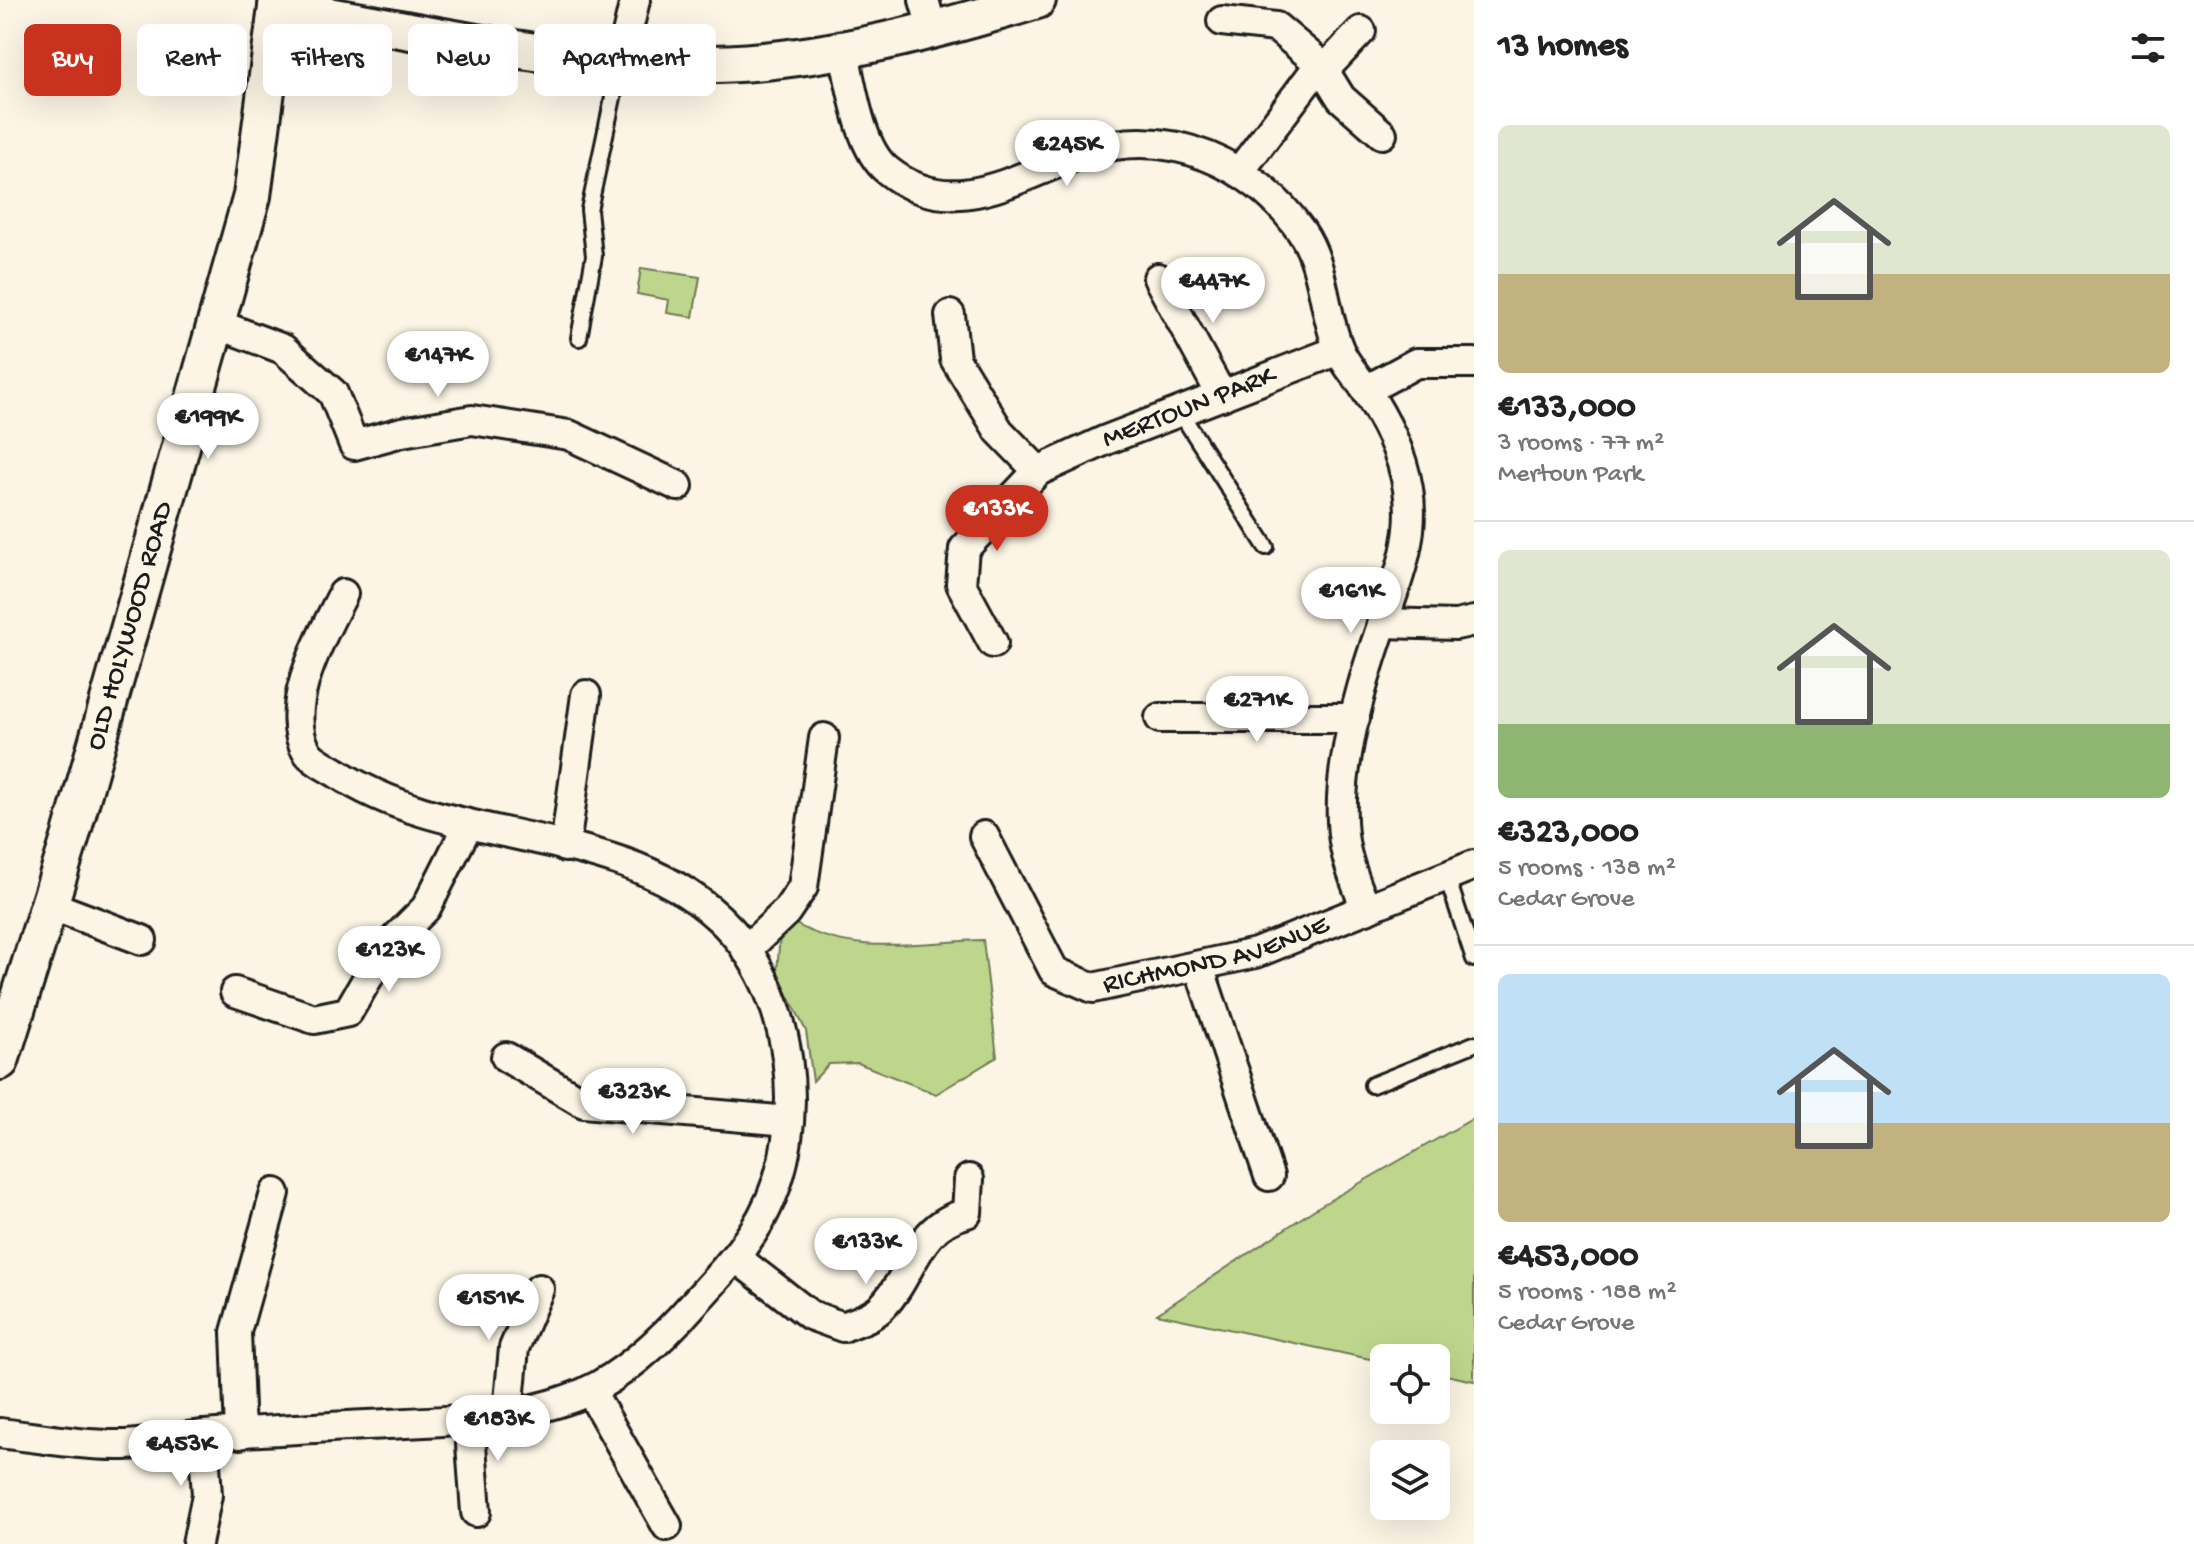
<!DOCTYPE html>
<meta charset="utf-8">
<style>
:root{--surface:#fff;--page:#f6f6f6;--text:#222;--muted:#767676;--line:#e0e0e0;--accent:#c8321e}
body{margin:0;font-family:"Gochi Hand",sans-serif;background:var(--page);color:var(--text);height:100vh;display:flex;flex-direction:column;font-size:30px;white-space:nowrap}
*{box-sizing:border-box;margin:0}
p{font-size:26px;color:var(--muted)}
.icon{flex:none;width:44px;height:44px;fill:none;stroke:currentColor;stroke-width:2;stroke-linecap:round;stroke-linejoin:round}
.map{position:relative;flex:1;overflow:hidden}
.details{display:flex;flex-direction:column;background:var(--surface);width:720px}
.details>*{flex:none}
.banner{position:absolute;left:24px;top:24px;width:760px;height:72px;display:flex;gap:16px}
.buttons{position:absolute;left:1370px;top:1344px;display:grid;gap:16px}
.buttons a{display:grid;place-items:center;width:80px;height:80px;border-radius:12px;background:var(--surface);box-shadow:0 8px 32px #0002;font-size:40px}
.price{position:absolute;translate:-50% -68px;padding:0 18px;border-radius:28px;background:#fff;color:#222;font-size:26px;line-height:52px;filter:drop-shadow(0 2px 4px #0008)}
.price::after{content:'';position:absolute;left:50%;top:48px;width:24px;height:18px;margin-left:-12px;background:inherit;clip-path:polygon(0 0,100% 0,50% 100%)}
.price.on{background:var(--accent);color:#fff}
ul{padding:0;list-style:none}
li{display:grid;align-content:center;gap:16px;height:424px;padding:0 24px}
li+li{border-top:2px solid var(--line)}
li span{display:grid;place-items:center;height:248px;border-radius:12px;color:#555}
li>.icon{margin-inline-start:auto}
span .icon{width:144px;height:144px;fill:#fffc;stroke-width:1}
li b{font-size:34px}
h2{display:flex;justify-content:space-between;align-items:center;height:96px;padding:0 24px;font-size:34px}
.tag{padding:0 28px;border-radius:12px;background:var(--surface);box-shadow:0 8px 32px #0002;font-size:28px;line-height:72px}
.tag.on{background:var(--accent);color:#fff}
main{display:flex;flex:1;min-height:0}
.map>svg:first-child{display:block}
.green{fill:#bed68c;stroke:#6d7954;stroke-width:2}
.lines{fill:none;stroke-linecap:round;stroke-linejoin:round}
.service-casing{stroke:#1c1c1c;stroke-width:20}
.minor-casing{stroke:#1c1c1c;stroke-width:34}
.tertiary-casing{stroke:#1c1c1c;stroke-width:42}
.service{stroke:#fcf5e5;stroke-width:14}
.minor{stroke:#fcf5e5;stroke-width:28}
.tertiary{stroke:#fcf5e5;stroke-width:36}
.labels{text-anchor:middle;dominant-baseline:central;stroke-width:6;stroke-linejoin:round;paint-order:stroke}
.street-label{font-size:28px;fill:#1c1c1c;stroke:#fcf5e5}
</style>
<main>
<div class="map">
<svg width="1474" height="1544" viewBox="0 0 1474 1544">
<rect width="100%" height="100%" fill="#fcf5e5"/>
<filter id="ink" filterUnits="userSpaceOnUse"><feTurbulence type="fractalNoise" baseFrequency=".0125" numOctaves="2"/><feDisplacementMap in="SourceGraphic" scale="16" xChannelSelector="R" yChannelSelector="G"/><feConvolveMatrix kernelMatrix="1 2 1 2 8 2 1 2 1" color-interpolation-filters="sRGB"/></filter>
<g filter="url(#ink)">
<g class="green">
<path d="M 641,268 L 700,277 L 693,317 L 667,313 L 669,300 L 637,294 Z"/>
<path d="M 794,923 C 853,957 918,942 983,940 L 997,1057 L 936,1094 L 858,1063 L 829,1064 L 813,1081 L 806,1031 L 777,972 L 780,935 Z"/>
<path d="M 1474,1118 L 1474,1381 L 1436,1373 L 1436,1358 L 1384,1358 L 1384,1362 L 1157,1314 L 1318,1207 Z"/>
</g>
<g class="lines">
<g class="service-casing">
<g id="service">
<path d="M 579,338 L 594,256 L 589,210 L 621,60"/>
<path d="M 1180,412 L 1266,547"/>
<path d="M 1447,877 L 1474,959"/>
<path d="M 1372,1085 L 1474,1044"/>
</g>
</g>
<g class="minor-casing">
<g id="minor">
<path d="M 924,0 L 932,28"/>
<path d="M 1222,21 L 1276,27 L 1320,64 L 1341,98 L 1382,134"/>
<path d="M 843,48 C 851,82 859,148 887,170 C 955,225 1021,173 1089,151 C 1170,126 1254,164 1301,231 C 1325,265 1323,312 1339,349 C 1344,363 1356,375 1364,387 C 1385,420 1402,451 1408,489 C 1416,536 1398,579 1383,622 C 1361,684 1332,782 1345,847 C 1349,868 1358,889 1366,909"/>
<path d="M 621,60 L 635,0"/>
<path d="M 1324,70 L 1361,31"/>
<path d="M 1240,171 L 1320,64"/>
<path d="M 1158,278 L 1222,396"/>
<path id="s1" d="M 950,315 L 955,359 L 999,431 L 1038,471 L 1106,440 L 1339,350"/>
<path d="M 217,324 L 283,349 L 333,393 L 354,445 L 402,432 L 472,420 L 569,435 L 678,486"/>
<path d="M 1366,390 L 1416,363 L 1474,363"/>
<path d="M 1382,623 L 1456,625 L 1474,621"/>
<path d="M 993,643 L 961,584 L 964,549 L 1038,471"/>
<path d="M 1160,718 L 1355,718"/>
<path id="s2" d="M 984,836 L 1054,971 L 1093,988 L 1256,953 L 1474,865"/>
<path d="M 565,847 L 586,695"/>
<path d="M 50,905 L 142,940"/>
<path d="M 746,950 L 786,912 L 803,887 L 824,738"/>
<path d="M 1199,967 L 1269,1176"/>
<path d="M 235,992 L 314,1019 L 348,1012 L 384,950 L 426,908 L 468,825"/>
<path d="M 506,1057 L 584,1103 L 789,1121"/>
<path d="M 735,1257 L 810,1315 L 843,1327 C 855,1322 873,1317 882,1307 C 915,1273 915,1226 967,1213 L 969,1179"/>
<path d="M 590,1390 L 667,1526"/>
<path d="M 508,1412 L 514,1348 L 539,1289"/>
<path d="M 469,1417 L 476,1512"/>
<path d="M 0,1433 C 41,1438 84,1446 125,1445 C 151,1444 178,1437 205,1435 C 252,1431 300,1429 348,1426 C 426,1421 514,1424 586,1392 C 626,1374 667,1334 696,1301 C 720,1275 745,1248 762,1217 C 811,1127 795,988 719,918 C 615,822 452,849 337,773 C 329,768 314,761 308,753 C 279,709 323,634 343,594"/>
<path d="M 240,1434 L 236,1332 L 275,1193"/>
<path d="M 197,1544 L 207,1495 L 203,1435"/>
</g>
</g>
<g class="tertiary-casing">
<g id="tertiary">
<path d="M 277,7 C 436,33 602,77 764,61 C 856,52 949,27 1037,0"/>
<path id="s3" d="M 0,1061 L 71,835 L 252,196 L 278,0"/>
</g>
</g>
<use href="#service" class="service"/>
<use href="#minor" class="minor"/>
<use href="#tertiary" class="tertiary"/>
</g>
</g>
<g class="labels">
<g class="street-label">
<text stroke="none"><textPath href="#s1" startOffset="348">MERTOUN PARK</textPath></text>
<text stroke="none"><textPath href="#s3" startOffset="454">OLD HOLYWOOD ROAD</textPath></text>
<text stroke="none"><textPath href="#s2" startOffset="322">RICHMOND AVENUE</textPath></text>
</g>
</g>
</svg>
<div class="buttons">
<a><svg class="icon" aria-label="locate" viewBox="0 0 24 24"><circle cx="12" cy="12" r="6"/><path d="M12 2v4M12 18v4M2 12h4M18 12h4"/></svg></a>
<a><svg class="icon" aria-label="layers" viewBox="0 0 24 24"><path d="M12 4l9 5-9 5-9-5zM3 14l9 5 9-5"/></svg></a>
</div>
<b class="price" style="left:1067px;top:188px">€245K</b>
<b class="price" style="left:1213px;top:325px">€447K</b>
<b class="price" style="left:438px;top:399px">€147K</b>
<b class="price" style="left:208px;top:461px">€199K</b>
<b class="price on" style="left:997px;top:553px">€133K</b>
<b class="price" style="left:1351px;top:635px">€161K</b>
<b class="price" style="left:1257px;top:744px">€271K</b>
<b class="price" style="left:389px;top:994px">€123K</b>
<b class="price" style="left:633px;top:1136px">€323K</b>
<b class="price" style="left:866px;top:1286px">€133K</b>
<b class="price" style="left:489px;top:1342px">€151K</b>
<b class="price" style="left:498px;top:1463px">€183K</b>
<b class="price" style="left:181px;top:1488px">€453K</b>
<div class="banner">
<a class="tag on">Buy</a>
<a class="tag">Rent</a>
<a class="tag">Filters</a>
<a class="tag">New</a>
<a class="tag">Apartment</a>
</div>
</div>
<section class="details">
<h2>13 homes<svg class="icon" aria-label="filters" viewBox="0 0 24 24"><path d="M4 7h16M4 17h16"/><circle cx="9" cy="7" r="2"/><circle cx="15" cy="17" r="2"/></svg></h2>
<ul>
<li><span style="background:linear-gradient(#dfe7d0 60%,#c2b280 0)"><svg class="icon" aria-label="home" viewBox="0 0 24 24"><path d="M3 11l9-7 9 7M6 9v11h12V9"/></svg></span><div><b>€133,000</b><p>3 rooms · 77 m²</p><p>Mertoun Park</p></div></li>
<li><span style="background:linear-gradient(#dfe7d0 70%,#8fb573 0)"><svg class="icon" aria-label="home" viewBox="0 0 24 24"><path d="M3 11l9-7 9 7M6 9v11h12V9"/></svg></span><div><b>€323,000</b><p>5 rooms · 138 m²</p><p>Cedar Grove</p></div></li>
<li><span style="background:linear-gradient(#bfe0f5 60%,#c2b280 0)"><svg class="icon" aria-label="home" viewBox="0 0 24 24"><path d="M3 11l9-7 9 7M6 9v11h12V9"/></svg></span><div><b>€453,000</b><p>5 rooms · 188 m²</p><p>Cedar Grove</p></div></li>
</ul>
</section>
</main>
